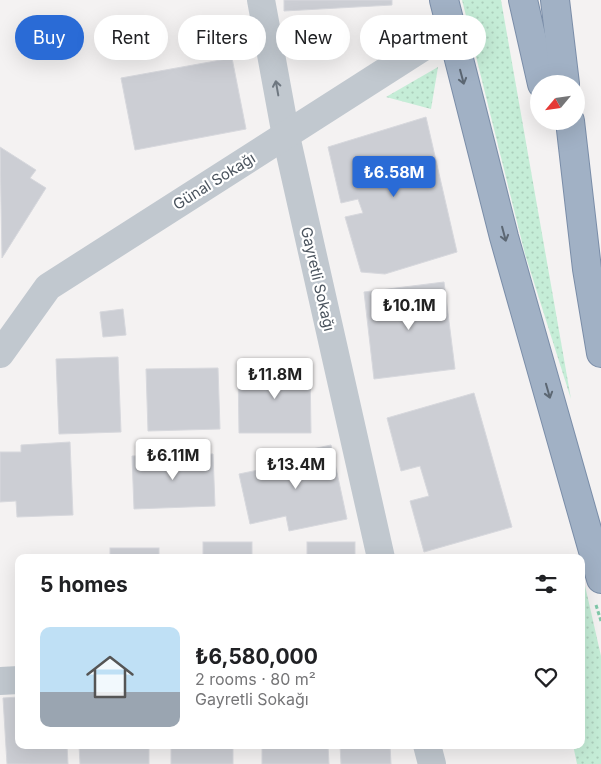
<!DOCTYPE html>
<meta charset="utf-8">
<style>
:root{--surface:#fff;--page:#f2f2f2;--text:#202124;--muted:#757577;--line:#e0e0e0;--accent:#2a6bd6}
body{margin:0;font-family:Inter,sans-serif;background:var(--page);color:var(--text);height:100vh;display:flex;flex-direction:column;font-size:19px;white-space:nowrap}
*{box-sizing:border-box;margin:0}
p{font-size:16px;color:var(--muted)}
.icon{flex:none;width:28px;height:28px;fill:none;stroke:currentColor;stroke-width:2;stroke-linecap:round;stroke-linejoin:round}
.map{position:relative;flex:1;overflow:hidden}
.sheet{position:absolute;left:15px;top:554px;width:570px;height:195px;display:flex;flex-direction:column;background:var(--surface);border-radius:10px;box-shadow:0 5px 20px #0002}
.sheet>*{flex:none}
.top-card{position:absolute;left:15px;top:15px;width:571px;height:45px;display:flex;gap:10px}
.needle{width:32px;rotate:241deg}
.buttons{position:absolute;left:530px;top:75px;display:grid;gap:10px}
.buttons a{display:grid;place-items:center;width:55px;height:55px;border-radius:50%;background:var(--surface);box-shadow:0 5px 20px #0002;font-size:25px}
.price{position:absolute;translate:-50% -42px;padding:0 11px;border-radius:5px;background:#fff;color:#222;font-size:16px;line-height:32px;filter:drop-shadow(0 1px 2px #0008)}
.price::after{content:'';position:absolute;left:50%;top:30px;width:15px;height:11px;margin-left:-8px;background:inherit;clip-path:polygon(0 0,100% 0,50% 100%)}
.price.current{background:var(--accent);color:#fff}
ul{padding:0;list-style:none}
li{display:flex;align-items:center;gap:15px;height:125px;padding:0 25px}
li+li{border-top:1px solid var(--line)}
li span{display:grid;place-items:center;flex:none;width:140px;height:100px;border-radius:10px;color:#555}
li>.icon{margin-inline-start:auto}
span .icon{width:60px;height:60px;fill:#fffc;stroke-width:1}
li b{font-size:21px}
h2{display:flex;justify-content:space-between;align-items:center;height:60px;padding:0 25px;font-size:21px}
.tag{padding:0 18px;border-radius:22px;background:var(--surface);box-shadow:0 5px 20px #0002;font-size:18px;line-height:45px}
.tag.current{background:var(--accent);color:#fff}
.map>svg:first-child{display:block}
.grass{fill:url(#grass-dots)}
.building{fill:#ccced4;stroke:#d7d8dd}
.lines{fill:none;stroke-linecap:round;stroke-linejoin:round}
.trunk-casing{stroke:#7a8da8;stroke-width:30}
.path{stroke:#80c8a9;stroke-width:3;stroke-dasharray:4 2.5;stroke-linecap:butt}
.minor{stroke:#c1c8cf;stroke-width:28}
.trunk{stroke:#a1b1c5;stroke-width:28}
.oneway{stroke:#5c6773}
.oneway2{stroke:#6e7780}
.labels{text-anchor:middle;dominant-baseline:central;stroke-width:4.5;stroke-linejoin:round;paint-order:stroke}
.street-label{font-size:15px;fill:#4b545e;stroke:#fff}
</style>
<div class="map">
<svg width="601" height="764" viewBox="0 0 601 764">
<defs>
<pattern id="grass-dots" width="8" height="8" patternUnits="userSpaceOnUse" patternTransform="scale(1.25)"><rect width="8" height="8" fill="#c5edd7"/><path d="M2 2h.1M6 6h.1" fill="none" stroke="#abcdbb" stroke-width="1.8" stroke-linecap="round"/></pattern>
</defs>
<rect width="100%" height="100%" fill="#f4f2f2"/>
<g class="grass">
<path d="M 462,0 L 501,0 L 571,399 L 525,254 Z"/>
<path d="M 438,67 L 431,109 L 386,97 Z"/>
<path d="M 581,568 L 601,656 L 601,764 L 577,764 L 573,745 L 581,745 Z"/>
</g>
<g class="building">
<path d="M 284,0 L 392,0 L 392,5 L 284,11 Z"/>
<path d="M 232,58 L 246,129 L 135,150 L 121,78 Z"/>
<path d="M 426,117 L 457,252 L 385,274 L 361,272 L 345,217 L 363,213 L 358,199 L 341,203 L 328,147 Z"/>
<path d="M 0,147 L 36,170 L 30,178 L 46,188 L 2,258 Z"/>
<path d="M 444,282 L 455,369 L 374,379 L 364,292 Z"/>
<path d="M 123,309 L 126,335 L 103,337 L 100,312 Z"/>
<path d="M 118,357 L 121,432 L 59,434 L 56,359 Z"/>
<path d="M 310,367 L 311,433 L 239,433 L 238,368 Z"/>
<path d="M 218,368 L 220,429 L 148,431 L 146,369 Z"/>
<path d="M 474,393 L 512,527 L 424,552 L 410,501 L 429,496 L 420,466 L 401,471 L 387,418 Z"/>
<path d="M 70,442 L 73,515 L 17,517 L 16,501 L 0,502 L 0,452 L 21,452 L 21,445 Z"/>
<path d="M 331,445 L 347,519 L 289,531 L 286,516 L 250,524 L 239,474 L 277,466 L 275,457 Z"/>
<path d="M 213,454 L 215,506 L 134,509 L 132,456 Z"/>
<rect x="203" y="542" width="49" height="16"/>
<rect x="307" y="542" width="48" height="16"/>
<rect x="110" y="548" width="49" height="10"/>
<path d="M 19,697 L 19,745 L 67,745 L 68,764 L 7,764 L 3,698 Z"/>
<path d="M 79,745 L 149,745 L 149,764 L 80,764 Z"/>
<rect x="171" y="745" width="62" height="19"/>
<path d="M 262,745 L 328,745 L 329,764 L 262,764 Z"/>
<path d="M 340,745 L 390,745 L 391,764 L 341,764 Z"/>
</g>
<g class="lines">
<g class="trunk-casing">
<g id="trunk">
<path d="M 444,0 L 504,237 L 601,579"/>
<path d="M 523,0 L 542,84"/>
<path d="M 555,0 L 565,84"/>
<path d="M 570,121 L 587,269 L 601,353"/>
</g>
</g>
<path class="path" d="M 596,605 L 601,621"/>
<g class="minor">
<path d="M 261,0 L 286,136 L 381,558"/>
<path d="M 0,354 L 48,287 L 450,30"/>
<path d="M 0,681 L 19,680"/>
<path d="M 427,745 L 432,764"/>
</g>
<use href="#trunk" class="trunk"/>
</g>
<defs><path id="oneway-shaft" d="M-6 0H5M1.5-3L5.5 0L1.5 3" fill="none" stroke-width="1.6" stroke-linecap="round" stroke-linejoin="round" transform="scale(1.25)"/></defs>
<g class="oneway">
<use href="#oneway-shaft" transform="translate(462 77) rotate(75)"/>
<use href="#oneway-shaft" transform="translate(504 234) rotate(75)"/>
<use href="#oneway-shaft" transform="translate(548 391) rotate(74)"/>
</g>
<use class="oneway2" href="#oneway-shaft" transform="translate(277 88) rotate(-100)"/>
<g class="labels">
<g class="street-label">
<text transform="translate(214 181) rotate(-32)">Günal Sokağı</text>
<text transform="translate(318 279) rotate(77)">Gayretli Sokağı</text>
</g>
</g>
</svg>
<div class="buttons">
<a><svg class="needle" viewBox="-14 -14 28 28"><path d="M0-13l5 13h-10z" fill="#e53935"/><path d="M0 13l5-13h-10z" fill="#757577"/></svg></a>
</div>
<b class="price current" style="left:394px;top:198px">₺6.58M</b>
<b class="price" style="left:409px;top:331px">₺10.1M</b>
<b class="price" style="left:275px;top:400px">₺11.8M</b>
<b class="price" style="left:173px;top:481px">₺6.11M</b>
<b class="price" style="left:296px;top:490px">₺13.4M</b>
<div class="top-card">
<a class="tag current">Buy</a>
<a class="tag">Rent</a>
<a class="tag">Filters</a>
<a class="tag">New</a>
<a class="tag">Apartment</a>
</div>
<section class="sheet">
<h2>5 homes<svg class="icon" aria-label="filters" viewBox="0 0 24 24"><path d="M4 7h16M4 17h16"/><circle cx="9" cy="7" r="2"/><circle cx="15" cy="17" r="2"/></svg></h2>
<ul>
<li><span style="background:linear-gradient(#bfe0f5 65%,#9aa5b1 0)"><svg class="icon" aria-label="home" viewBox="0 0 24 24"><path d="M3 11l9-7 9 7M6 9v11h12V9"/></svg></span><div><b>₺6,580,000</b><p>2 rooms · 80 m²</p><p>Gayretli Sokağı</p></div><svg class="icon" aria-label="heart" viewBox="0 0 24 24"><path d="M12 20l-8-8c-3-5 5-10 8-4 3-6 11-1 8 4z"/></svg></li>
</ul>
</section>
</div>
